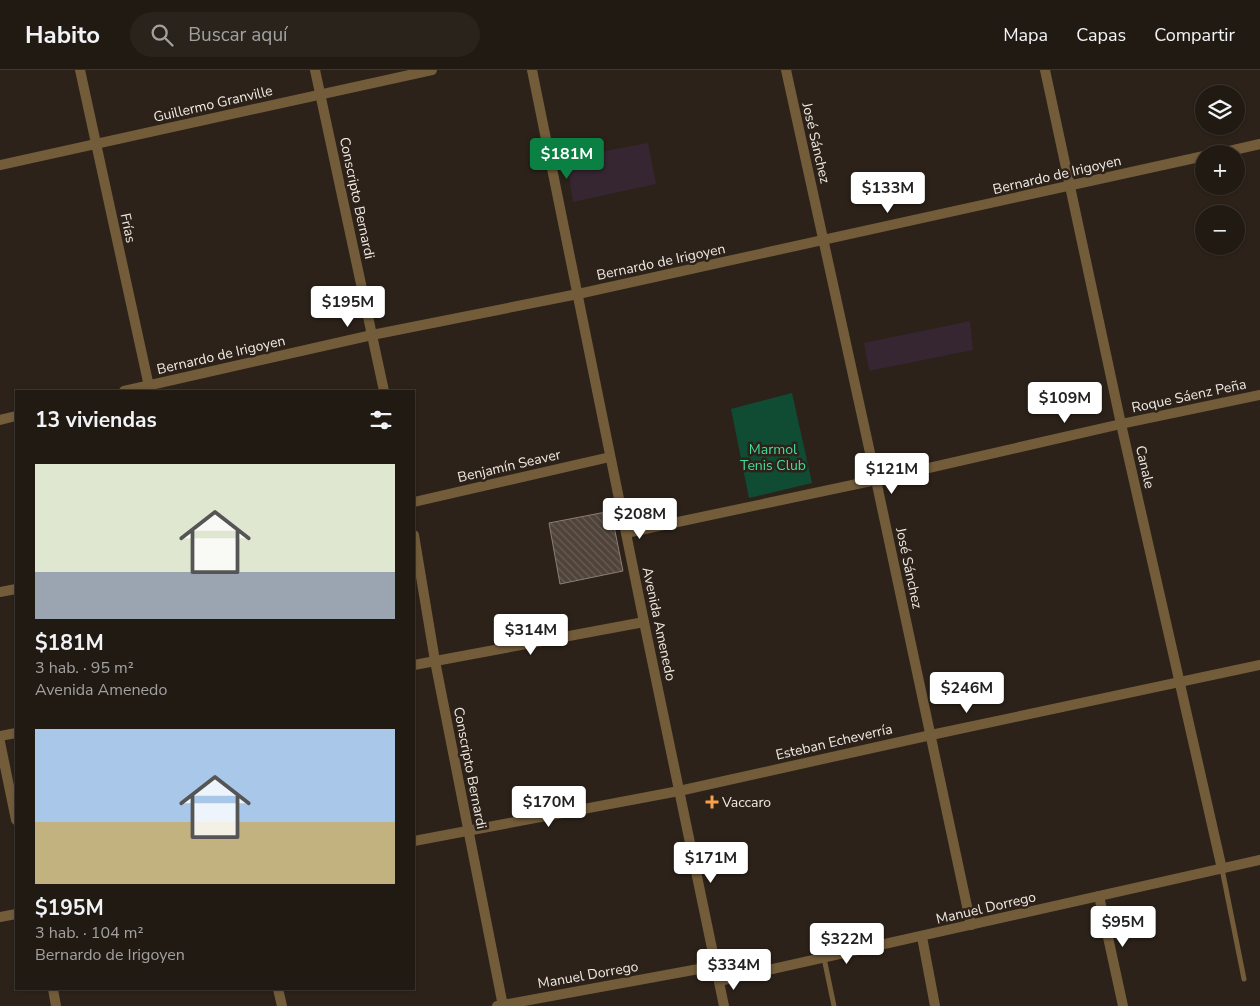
<!DOCTYPE html>
<html lang="es">
<meta charset="utf-8">
<style>
:root{--surface:#211a13;--page:#29231c;--text:#f1f3f6;--muted:#a2a1a0;--line:#3e3833;--accent:#0b8043}
body{margin:0;font-family:"Nunito Sans",sans-serif;background:var(--page);color:var(--text);height:100vh;display:flex;flex-direction:column;font-size:19px;white-space:nowrap}
*{box-sizing:border-box;margin:0}
p{font-size:16px;color:var(--muted)}
.icon{flex:none;width:28px;height:28px;fill:none;stroke:currentColor;stroke-width:2;stroke-linecap:round;stroke-linejoin:round}
.map{position:relative;flex:1;overflow:hidden}
.panel{position:absolute;left:15px;top:320px;width:400px;height:600px;display:flex;flex-direction:column;background:var(--surface);border-radius:0px;box-shadow:0 1px 4px #0004,0 0 0 1px var(--line)}
.panel>*{flex:none}
.buttons{position:absolute;left:1195px;top:15px;display:grid;gap:10px}
.buttons a{display:grid;place-items:center;width:50px;height:50px;border-radius:50%;background:var(--surface);box-shadow:0 1px 4px #0004,0 0 0 1px var(--line);font-size:25px}
.price{position:absolute;translate:-50% -42px;padding:0 11px;border-radius:5px;background:#fff;color:#222;font-size:16px;line-height:32px;filter:drop-shadow(0 1px 2px #0008)}
.price::after{content:'';position:absolute;left:50%;top:30px;width:15px;height:11px;margin-left:-8px;background:inherit;clip-path:polygon(0 0,100% 0,50% 100%)}
.price.on{background:var(--accent);color:#fff}
ul{padding:0;list-style:none}
li{display:grid;align-content:center;gap:10px;height:265px;padding:0 20px}
li span{display:grid;place-items:center;height:155px;border-radius:0px;color:#555}
li>.icon{margin-inline-start:auto}
span .icon{width:90px;height:90px;fill:#fffc;stroke-width:1}
li b{font-size:21px}
h2{display:flex;justify-content:space-between;align-items:center;height:60px;padding:0 20px;font-size:21px}
header{display:flex;align-items:center;gap:30px;box-sizing:border-box;height:70px;padding:0 25px;background:var(--surface);border-bottom:1px solid var(--line)}
header strong{font-size:24px}
nav{display:flex;gap:28px;margin-inline-start:auto;font-size:18px}
.search{width:350px;height:45px;background:var(--page);display:flex;align-items:center;gap:12px;box-sizing:border-box;padding:0 18px;border-radius:28px;color:var(--muted);font-size:19px}
.map>svg:first-child{display:block}
.education{fill:#352632}
.park{fill:#104c34}
.building{fill:url(#building-back-hatch);stroke:#8b7e74}
.lines{fill:none;stroke-linecap:round;stroke-linejoin:round}
.service{stroke:#735c3a;stroke-width:5}
.minor{stroke:#735c3a;stroke-width:10}
.poi-dot{fill:#f9a04c;stroke:#2c2219;stroke-width:2}
.labels{text-anchor:middle;dominant-baseline:central;stroke-width:5;stroke-linejoin:round;paint-order:stroke}
.street-label{font-size:14px;fill:#f0e9e3;stroke:#2c2219}
.park-label{font-size:14px;fill:#42dd9d;stroke:#2c2219}
.poi-label{font-size:14px;fill:#f0e9e3;stroke:#2c2219;text-anchor:start}
</style>
<header>
<strong>Habito</strong>
<div class="search"><svg class="icon" aria-label="search" viewBox="0 0 24 24"><circle cx="10" cy="10" r="6"/><path d="M15 15l6 6"/></svg>Buscar aquí</div>
<nav><a>Mapa</a><a>Capas</a><a>Compartir</a></nav>
</header>
<div class="map">
<svg width="1260" height="936" viewBox="0 0 1260 936">
<defs>
<pattern id="building-back-hatch" width="6" height="6" patternUnits="userSpaceOnUse" patternTransform="scale(1.25)"><rect width="6" height="6" fill="#4f433a"/><path d="M-1 5l2 2M0 0l6 6M5-1l2 2" fill="none" stroke="#695e56"/></pattern>
</defs>
<rect width="100%" height="100%" fill="#2c2219"/>
<g class="education">
<path d="M 648,73 L 656,114 L 573,132 L 566,88 Z"/>
<path d="M 970,251 L 973,280 L 869,301 L 864,273 Z"/>
</g>
<path class="park" d="M 792,323 L 812,413 L 749,428 L 731,339 Z"/>
<path class="building" d="M 611,441 L 623,501 L 560,514 L 549,453 Z"/>
<g class="lines">
<g class="service">
<path d="M 1222,799 L 1244,909"/>
<path d="M 824,888 L 834,936"/>
</g>
<g class="minor">
<path d="M 80,0 L 150,321"/>
<path d="M 315,0 L 384,321"/>
<path d="M 532,0 L 644,552 L 724,936"/>
<path d="M 786,0 L 876,410 L 971,855"/>
<path d="M 1045,0 L 1121,354 L 1222,799"/>
<path d="M 1216,84 L 1260,74"/>
<path d="M 0,95 L 432,0"/>
<path d="M 124,321 L 372,265 L 578,224 L 1204,86"/>
<path d="M 0,350 L 16,346"/>
<path d="M 414,432 L 610,387"/>
<path d="M 626,463 L 876,410 L 1121,354 L 1260,325"/>
<path d="M 414,465 L 435,591 L 503,936"/>
<path d="M 0,522 L 16,519"/>
<path d="M 414,595 L 644,552"/>
<path d="M 0,666 L 16,663"/>
<path d="M 0,672 L 16,750"/>
<path d="M 414,771 L 679,721 L 931,665 L 1260,595"/>
<path d="M 1099,826 L 1123,936"/>
<path d="M 0,847 L 16,844"/>
<path d="M 922,867 L 935,936"/>
<path d="M 719,911 L 1260,790"/>
<path d="M 53,919 L 56,936"/>
<path d="M 278,919 L 282,936"/>
<path d="M 497,936 L 715,896"/>
</g>
</g>
<path class="poi-dot" d="M709.5 724.5h5v5h5v5h-5v5h-5v-5h-5v-5h5z"/>
<g class="labels">
<g class="street-label">
<text transform="translate(213 34) rotate(-13)">Guillermo Granville</text>
<text transform="translate(816 73) rotate(77)">José Sánchez</text>
<text transform="translate(1057 105) rotate(-13)">Bernardo de Irigoyen</text>
<text transform="translate(357 128) rotate(78)">Conscripto Bernardi</text>
<text transform="translate(128 158) rotate(78)">Frías</text>
<text transform="translate(661 192) rotate(-12)">Bernardo de Irigoyen</text>
<text transform="translate(221 285) rotate(-13)">Bernardo de Irigoyen</text>
<text transform="translate(1189 326) rotate(-12)">Roque Sáenz Peña</text>
<text transform="translate(509 396) rotate(-13)">Benjamín Seaver</text>
<text transform="translate(1145 397) rotate(77)">Canale</text>
<text transform="translate(909 498) rotate(78)">José Sánchez</text>
<text transform="translate(659 554) rotate(78)">Avenida Amenedo</text>
<text transform="translate(834 672) rotate(-13)">Esteban Echeverría</text>
<text transform="translate(470 698) rotate(79)">Conscripto Bernardi</text>
<text transform="translate(986 838) rotate(-13)">Manuel Dorrego</text>
<text transform="translate(588 905) rotate(-10)">Manuel Dorrego</text>
</g>
<g class="park-label">
<text x="773" y="379">Marmol<tspan x="773" dy="16">Tenis Club</tspan></text>
</g>
<g class="poi-label">
<text x="722" y="732">Vaccaro</text>
</g>
</g>
</svg>
<div class="buttons">
<a><svg class="icon" aria-label="layers" viewBox="0 0 24 24"><path d="M12 4l9 5-9 5-9-5zM3 14l9 5 9-5"/></svg></a>
<a>+</a>
<a>−</a>
</div>
<b class="price on" style="left:567px;top:110px">$181M</b>
<b class="price" style="left:888px;top:144px">$133M</b>
<b class="price" style="left:348px;top:258px">$195M</b>
<b class="price" style="left:1065px;top:354px">$109M</b>
<b class="price" style="left:892px;top:425px">$121M</b>
<b class="price" style="left:640px;top:470px">$208M</b>
<b class="price" style="left:531px;top:586px">$314M</b>
<b class="price" style="left:967px;top:644px">$246M</b>
<b class="price" style="left:549px;top:758px">$170M</b>
<b class="price" style="left:711px;top:814px">$171M</b>
<b class="price" style="left:1123px;top:878px">$95M</b>
<b class="price" style="left:847px;top:895px">$322M</b>
<b class="price" style="left:734px;top:921px">$334M</b>
<section class="panel">
<h2>13 viviendas<svg class="icon" aria-label="filters" viewBox="0 0 24 24"><path d="M4 7h16M4 17h16"/><circle cx="9" cy="7" r="2"/><circle cx="15" cy="17" r="2"/></svg></h2>
<ul>
<li><span style="background:linear-gradient(#dfe7d0 70%,#9aa5b1 0)"><svg class="icon" aria-label="home" viewBox="0 0 24 24"><path d="M3 11l9-7 9 7M6 9v11h12V9"/></svg></span><div><b>$181M</b><p>3 hab. · 95 m²</p><p>Avenida Amenedo</p></div></li>
<li><span style="background:linear-gradient(#a9c7e8 60%,#c2b280 0)"><svg class="icon" aria-label="home" viewBox="0 0 24 24"><path d="M3 11l9-7 9 7M6 9v11h12V9"/></svg></span><div><b>$195M</b><p>3 hab. · 104 m²</p><p>Bernardo de Irigoyen</p></div></li>
</ul>
</section>
</div>
